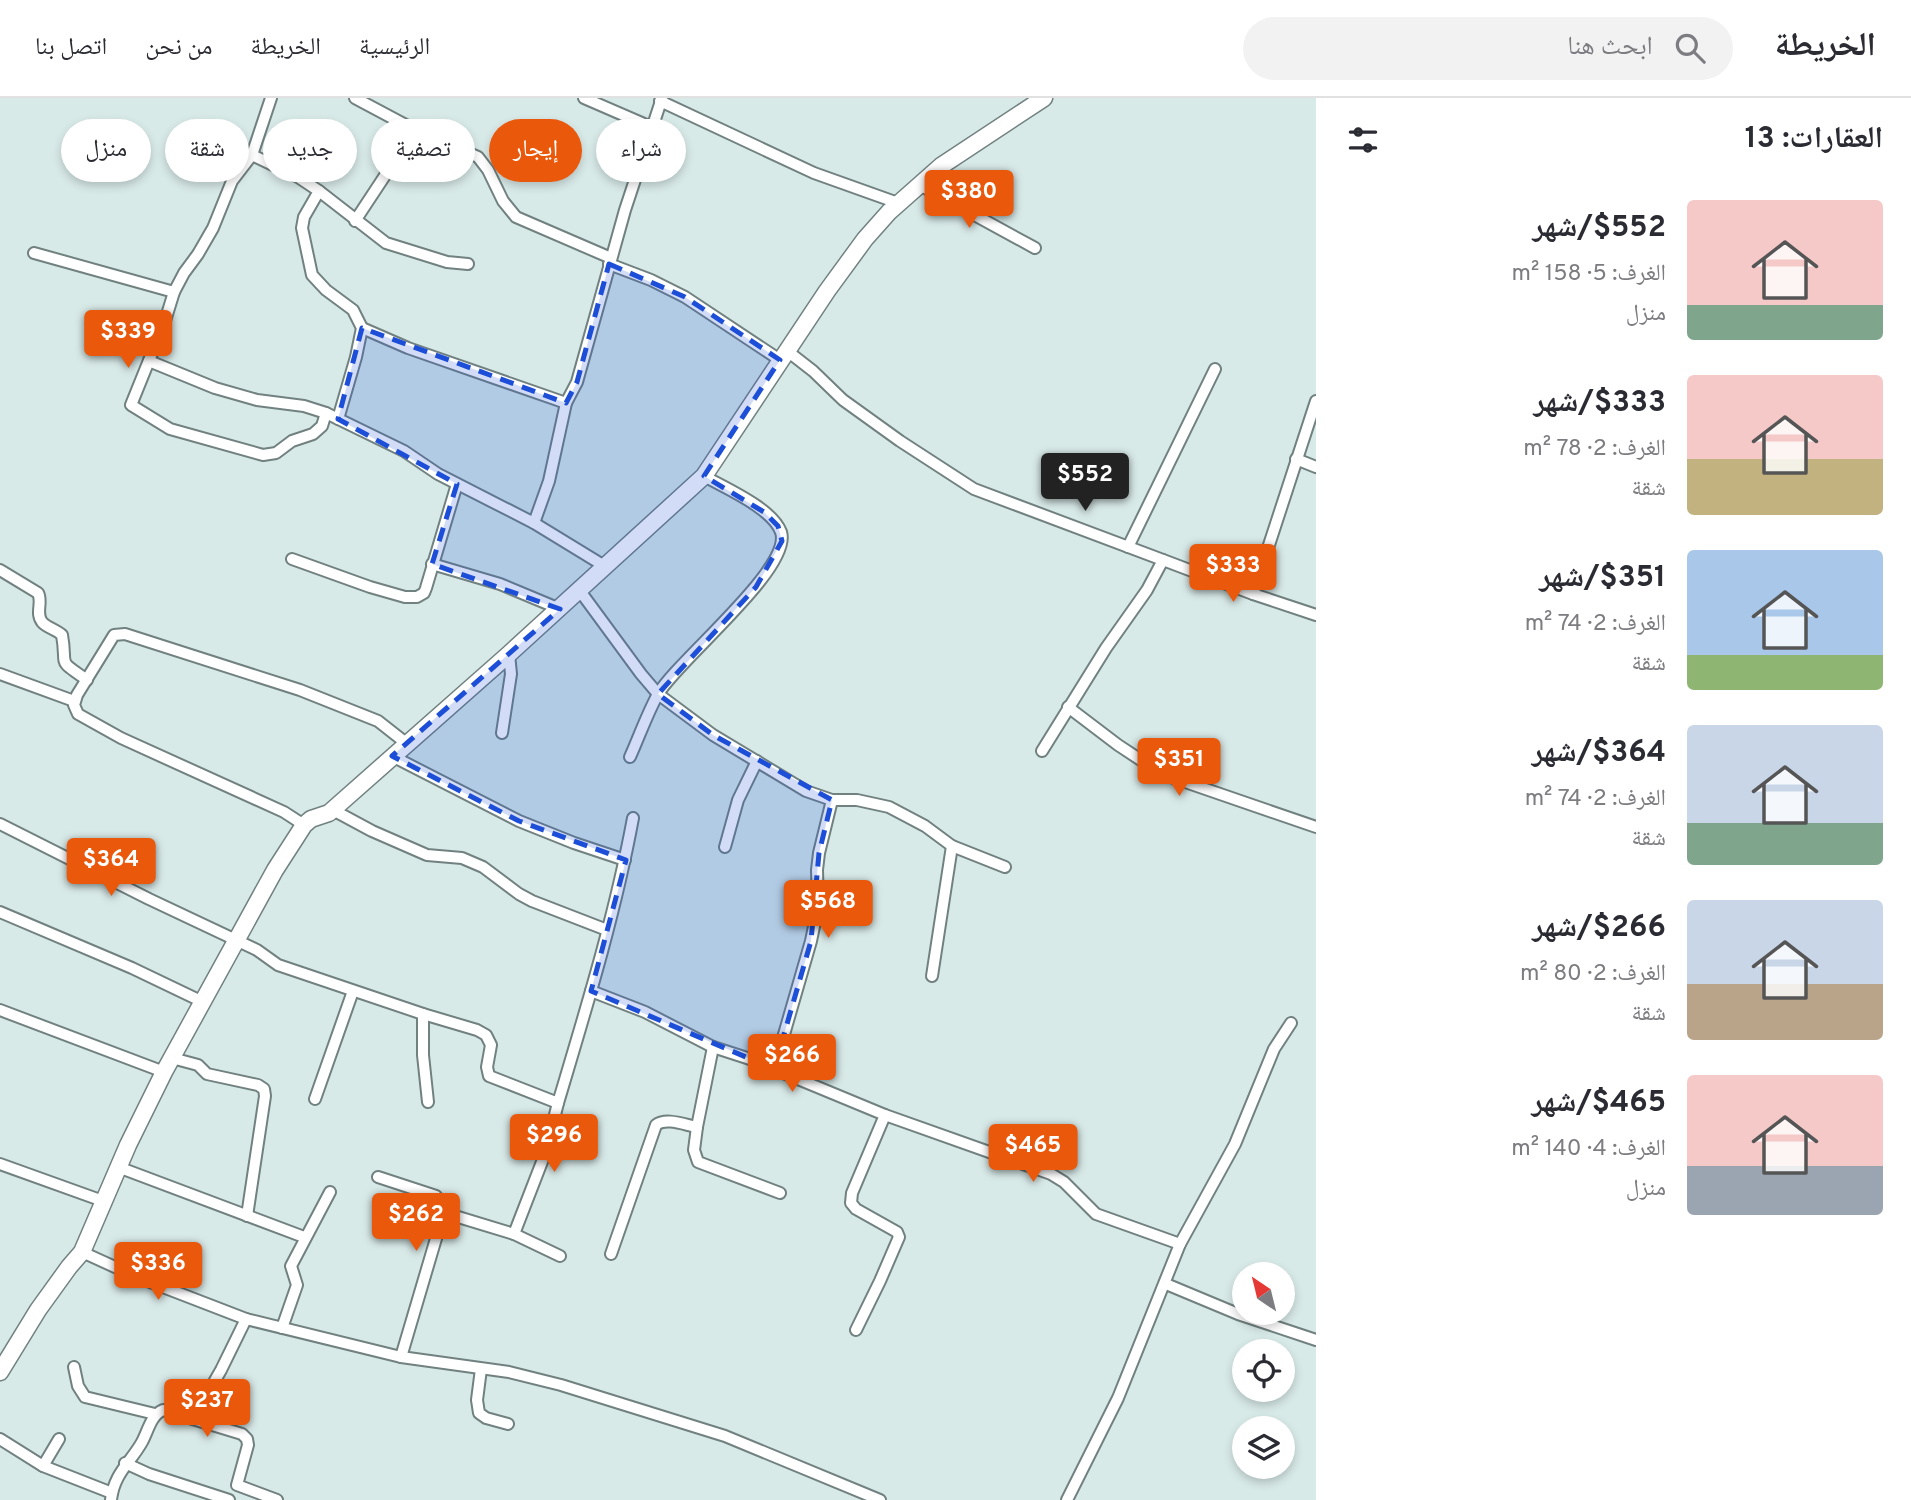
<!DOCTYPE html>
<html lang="ar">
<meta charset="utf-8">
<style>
:root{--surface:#fff;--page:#f2f2f3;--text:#2b2b33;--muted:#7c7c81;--line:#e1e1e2;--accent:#ea580c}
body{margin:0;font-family:Overpass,"Noto Naskh Arabic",sans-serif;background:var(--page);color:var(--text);direction:rtl;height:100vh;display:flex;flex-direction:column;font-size:26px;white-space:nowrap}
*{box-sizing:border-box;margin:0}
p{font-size:23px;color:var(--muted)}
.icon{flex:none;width:38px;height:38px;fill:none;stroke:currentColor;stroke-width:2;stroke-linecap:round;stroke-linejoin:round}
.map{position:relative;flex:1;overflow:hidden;direction:ltr}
.drawer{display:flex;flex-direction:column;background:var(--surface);width:595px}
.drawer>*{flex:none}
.hud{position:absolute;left:21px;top:21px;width:665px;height:63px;direction:rtl;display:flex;gap:14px}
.needle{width:46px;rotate:325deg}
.tools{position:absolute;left:1232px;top:1164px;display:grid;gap:14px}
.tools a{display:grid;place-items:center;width:63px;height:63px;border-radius:50%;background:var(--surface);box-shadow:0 4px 10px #0003;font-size:35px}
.price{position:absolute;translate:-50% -60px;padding:0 16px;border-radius:7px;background:var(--accent);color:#fff;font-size:23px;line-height:46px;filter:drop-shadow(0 2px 4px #0008)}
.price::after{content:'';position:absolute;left:50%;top:42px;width:21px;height:16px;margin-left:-10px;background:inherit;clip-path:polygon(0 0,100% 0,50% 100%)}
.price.on{background:#222;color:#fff}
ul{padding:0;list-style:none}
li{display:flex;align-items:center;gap:21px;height:175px;padding:0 28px}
li span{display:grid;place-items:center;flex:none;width:196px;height:140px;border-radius:7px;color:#555}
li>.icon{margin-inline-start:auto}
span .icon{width:84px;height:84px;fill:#fffc;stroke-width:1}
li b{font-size:30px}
h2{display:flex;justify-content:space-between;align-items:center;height:84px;padding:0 28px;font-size:30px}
.tag{padding:0 24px;border-radius:32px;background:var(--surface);box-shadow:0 4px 10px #0003;font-size:24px;line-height:63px}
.tag.on{background:var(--accent);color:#fff}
header{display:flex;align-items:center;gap:42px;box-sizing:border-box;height:98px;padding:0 35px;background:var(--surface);border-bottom:2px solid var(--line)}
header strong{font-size:33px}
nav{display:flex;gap:38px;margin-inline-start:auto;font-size:24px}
.search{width:490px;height:63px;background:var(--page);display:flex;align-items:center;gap:18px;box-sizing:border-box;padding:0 24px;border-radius:38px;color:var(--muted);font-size:26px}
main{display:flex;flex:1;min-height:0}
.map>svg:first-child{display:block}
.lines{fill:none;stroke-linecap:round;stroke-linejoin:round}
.street-casing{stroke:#718180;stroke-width:14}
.secondary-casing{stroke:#718180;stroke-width:19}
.street{stroke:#fff;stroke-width:10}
.secondary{stroke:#fff;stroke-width:16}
.marked{fill:#1d4ed8;fill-opacity:0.2;stroke:#1d4ed8;stroke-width:5;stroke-dasharray:14 9;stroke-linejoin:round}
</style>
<header>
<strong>الخريطة</strong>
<div class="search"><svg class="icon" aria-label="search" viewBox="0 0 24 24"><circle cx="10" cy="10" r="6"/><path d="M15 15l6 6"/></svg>ابحث هنا</div>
<nav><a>الرئيسية</a><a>الخريطة</a><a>من نحن</a><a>اتصل بنا</a></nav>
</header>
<main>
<section class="drawer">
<h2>العقارات: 13<svg class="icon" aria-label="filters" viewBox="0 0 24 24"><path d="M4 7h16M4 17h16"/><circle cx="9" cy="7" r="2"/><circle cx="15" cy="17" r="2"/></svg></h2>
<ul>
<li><span style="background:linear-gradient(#f6c9c9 75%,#7fa58c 0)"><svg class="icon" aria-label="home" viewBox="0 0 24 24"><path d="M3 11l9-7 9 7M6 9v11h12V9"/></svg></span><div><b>$552/شهر</b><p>الغرف: 5 · 158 m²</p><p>منزل</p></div></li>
<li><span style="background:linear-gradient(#f6c9c9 60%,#c2b280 0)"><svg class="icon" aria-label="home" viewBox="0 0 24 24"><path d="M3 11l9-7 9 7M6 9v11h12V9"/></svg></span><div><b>$333/شهر</b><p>الغرف: 2 · 78 m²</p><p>شقة</p></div></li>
<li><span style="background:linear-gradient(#a9c7e8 75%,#8fb573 0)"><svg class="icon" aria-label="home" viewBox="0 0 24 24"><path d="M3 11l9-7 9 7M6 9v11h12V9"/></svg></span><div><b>$351/شهر</b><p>الغرف: 2 · 74 m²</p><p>شقة</p></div></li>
<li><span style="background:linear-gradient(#c9d6e8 70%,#7fa58c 0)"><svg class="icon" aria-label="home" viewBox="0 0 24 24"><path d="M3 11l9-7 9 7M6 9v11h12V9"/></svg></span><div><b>$364/شهر</b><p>الغرف: 2 · 74 m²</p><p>شقة</p></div></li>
<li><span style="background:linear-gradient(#c9d6e8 60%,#b9a48a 0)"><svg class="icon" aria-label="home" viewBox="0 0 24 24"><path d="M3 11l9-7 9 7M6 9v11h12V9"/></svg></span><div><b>$266/شهر</b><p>الغرف: 2 · 80 m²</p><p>شقة</p></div></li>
<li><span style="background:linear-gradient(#f6c9c9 65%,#9aa5b1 0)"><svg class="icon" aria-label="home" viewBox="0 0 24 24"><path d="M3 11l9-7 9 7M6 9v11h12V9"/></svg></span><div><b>$465/شهر</b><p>الغرف: 4 · 140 m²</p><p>منزل</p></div></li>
</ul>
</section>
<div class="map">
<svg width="1316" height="1402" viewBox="0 0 1316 1402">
<rect width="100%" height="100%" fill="#d8eae8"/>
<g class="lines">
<g class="street-casing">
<g id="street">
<path d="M 271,0 L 252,57 L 232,83 L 213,130 L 198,156 L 184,175 L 174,194 L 165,223 L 131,307 L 170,331 L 263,357 L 276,355 L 292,343 L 313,336 L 322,328 L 326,315"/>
<path d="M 355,0 L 415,32 L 355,123"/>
<path d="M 584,0 L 651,29"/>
<path d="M 660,3 L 814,75 L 898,105"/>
<path d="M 415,32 L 478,59 L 488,72 L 503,103 L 516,119 L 611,160"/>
<path d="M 252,57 L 298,79 L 319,93 L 304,119 L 302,130 L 312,177 L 326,192 L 353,212 L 362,230 L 356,259 L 338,321"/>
<path d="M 918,86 L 1035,150"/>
<path d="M 319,93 L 386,145 L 447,164 L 468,166"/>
<path d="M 34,155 L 174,194"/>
<path d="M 609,166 L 651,182 L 685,199 L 780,262"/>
<path d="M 362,230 L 408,250 L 566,305 L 577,284 L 625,112 L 662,0"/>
<path d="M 786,252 L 813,273 L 843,302 L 900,343 L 974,391 L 1163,462 L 1147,492 L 1106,550 L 1042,653"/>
<path d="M 149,263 L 215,290 L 257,302 L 304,308 L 326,315 L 404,353 L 438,376 L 534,425 L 606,469"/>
<path d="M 1296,361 L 1316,369"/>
<path d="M 534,425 L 549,383 L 566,305"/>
<path d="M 1128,449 L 1215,271"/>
<path d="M 292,461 L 370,489 L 405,499 L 417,499 L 424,495 L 426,490 L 457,386"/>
<path d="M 1163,462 L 1253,496 L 1316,517"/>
<path d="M 432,466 L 500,486 L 560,511"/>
<path d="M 0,472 L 38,495 C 43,504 35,515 42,524 C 47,530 56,531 62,537 C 68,570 55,560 87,582"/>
<path d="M 580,493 L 641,576 L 658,596 L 713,637 L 806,693 L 832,702 L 857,702 L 889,709 L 925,728 L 952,748 L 1005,769"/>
<path d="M 1253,496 L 1316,303"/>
<path d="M 0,576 L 74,603"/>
<path d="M 1068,609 L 1118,647 L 1162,676 L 1316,729"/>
<path d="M 502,635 L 511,576 L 509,556"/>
<path d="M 392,658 L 519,723 L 574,745 L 625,762"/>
<path d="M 630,659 C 639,639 647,616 658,596 C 678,562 793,470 781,434 C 772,410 725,390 704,378"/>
<path d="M 333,712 L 372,733 L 427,757 L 462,760 L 483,769 L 519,796 L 532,803 L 607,832"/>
<path d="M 0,726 L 149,801 L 257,852 L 278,867 L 423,916 L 477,932 L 486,937 L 491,947 L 487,969 L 489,978 L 558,1005 C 586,911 615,817 633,720"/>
<path d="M 304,727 L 284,714 L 121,640 L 78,616 L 74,607 L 77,597 L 114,537 L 125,536 L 300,592 L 378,623 L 406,645"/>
<path d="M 725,749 L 738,702 L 757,663"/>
<path d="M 0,814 L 132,870 L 203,904"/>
<path d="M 932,878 L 952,748"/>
<path d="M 591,893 L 645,914 L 713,949"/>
<path d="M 0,912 L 164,974"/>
<path d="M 423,916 L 423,957 L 428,1004"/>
<path d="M 172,960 L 198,967 L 207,976 L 258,987 L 264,991 L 265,998 L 247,1118"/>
<path d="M 774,971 L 811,843 L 818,809 L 817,772 L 819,755 L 832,702"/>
<path d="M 315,1001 L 353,893"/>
<path d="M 885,1017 L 1051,1076 L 1064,1084 L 1096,1116 L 1180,1146"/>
<path d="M 697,1029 L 694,1052 L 698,1064 L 780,1095"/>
<path d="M 0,1066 L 103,1103"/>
<path d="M 118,1069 L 304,1139"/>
<path d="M 378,1079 L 436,1098 L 445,1110 L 401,1259"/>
<path d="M 445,1115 L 514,1136 L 560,1158"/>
<path d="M 514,1136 L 545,1056 L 558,1005"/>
<path d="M 82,1154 L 137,1179 L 246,1221"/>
<path d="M 611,1156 L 656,1027 C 666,1019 685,1027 697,1029 L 713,949 L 747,960 L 885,1017 L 852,1095 L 851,1105 L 856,1111 L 897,1134 L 899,1139 L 880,1183 L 856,1232"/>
<path d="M 1166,1186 L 1238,1216 L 1316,1242"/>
<path d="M 282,1230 L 297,1187 L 291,1168 L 330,1094"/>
<path d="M 74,1269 L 78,1288 L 85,1299 L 155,1316"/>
<path d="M 481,1271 L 477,1302 L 479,1315 L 486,1320 L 508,1326"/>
<path d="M 193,1321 L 221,1272 L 246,1221 L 401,1259 L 509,1274 L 561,1287 L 725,1338 L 880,1402"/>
<path d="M 0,1341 L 43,1368 L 59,1341"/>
<path d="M 125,1365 L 149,1376 L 229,1402"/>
<path d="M 43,1368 L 112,1395"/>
<path d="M 111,1402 C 114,1375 131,1364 142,1344 C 148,1333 151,1317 163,1312 L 242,1336 L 247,1341 L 248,1347 L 237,1387 L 277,1402"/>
<path d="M 1067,1402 L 1118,1300 L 1180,1146 L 1235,1046 L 1274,951 L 1291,925"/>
</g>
</g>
<g class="secondary-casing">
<path id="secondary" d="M 0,1274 L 38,1212 L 69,1169 L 82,1154 L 128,1047 L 164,974 L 275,772 L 304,727 L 311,721 L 329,715 L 509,556 L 704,378 L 827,193 L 865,141 L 889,114 L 941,68 L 1044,0"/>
</g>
<use href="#street" class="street"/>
<use href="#secondary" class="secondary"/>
</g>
<path class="marked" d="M 609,166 L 685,199 L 780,262 L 704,378 L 764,414 L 778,428 L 782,443 L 756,489 L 658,596 L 713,637 L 832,702 L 819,755 L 811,843 L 774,971 L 591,893 L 626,762 L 519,723 L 392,658 L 560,511 L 432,466 L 457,386 L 338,321 L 362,230 L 566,305 L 577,284 Z"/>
</svg>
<div class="tools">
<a><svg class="needle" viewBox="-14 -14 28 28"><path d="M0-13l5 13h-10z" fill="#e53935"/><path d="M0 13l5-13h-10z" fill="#7c7c81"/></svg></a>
<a><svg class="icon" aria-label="locate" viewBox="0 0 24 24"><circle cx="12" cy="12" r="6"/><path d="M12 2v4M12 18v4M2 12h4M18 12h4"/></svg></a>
<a><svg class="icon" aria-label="layers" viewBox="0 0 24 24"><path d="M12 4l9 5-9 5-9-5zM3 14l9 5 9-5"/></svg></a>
</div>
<b class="price" style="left:969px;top:132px">$380</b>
<b class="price" style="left:128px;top:272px">$339</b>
<b class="price on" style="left:1085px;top:415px">$552</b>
<b class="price" style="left:1233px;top:506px">$333</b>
<b class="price" style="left:1179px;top:700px">$351</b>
<b class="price" style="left:111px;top:800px">$364</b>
<b class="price" style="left:828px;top:842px">$568</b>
<b class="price" style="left:792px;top:996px">$266</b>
<b class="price" style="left:554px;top:1076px">$296</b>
<b class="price" style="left:1033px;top:1086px">$465</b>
<b class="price" style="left:416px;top:1155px">$262</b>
<b class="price" style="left:158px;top:1204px">$336</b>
<b class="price" style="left:207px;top:1341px">$237</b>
<div class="hud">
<a class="tag">شراء</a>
<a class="tag on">إيجار</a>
<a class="tag">تصفية</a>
<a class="tag">جديد</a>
<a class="tag">شقة</a>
<a class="tag">منزل</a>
</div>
</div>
</main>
